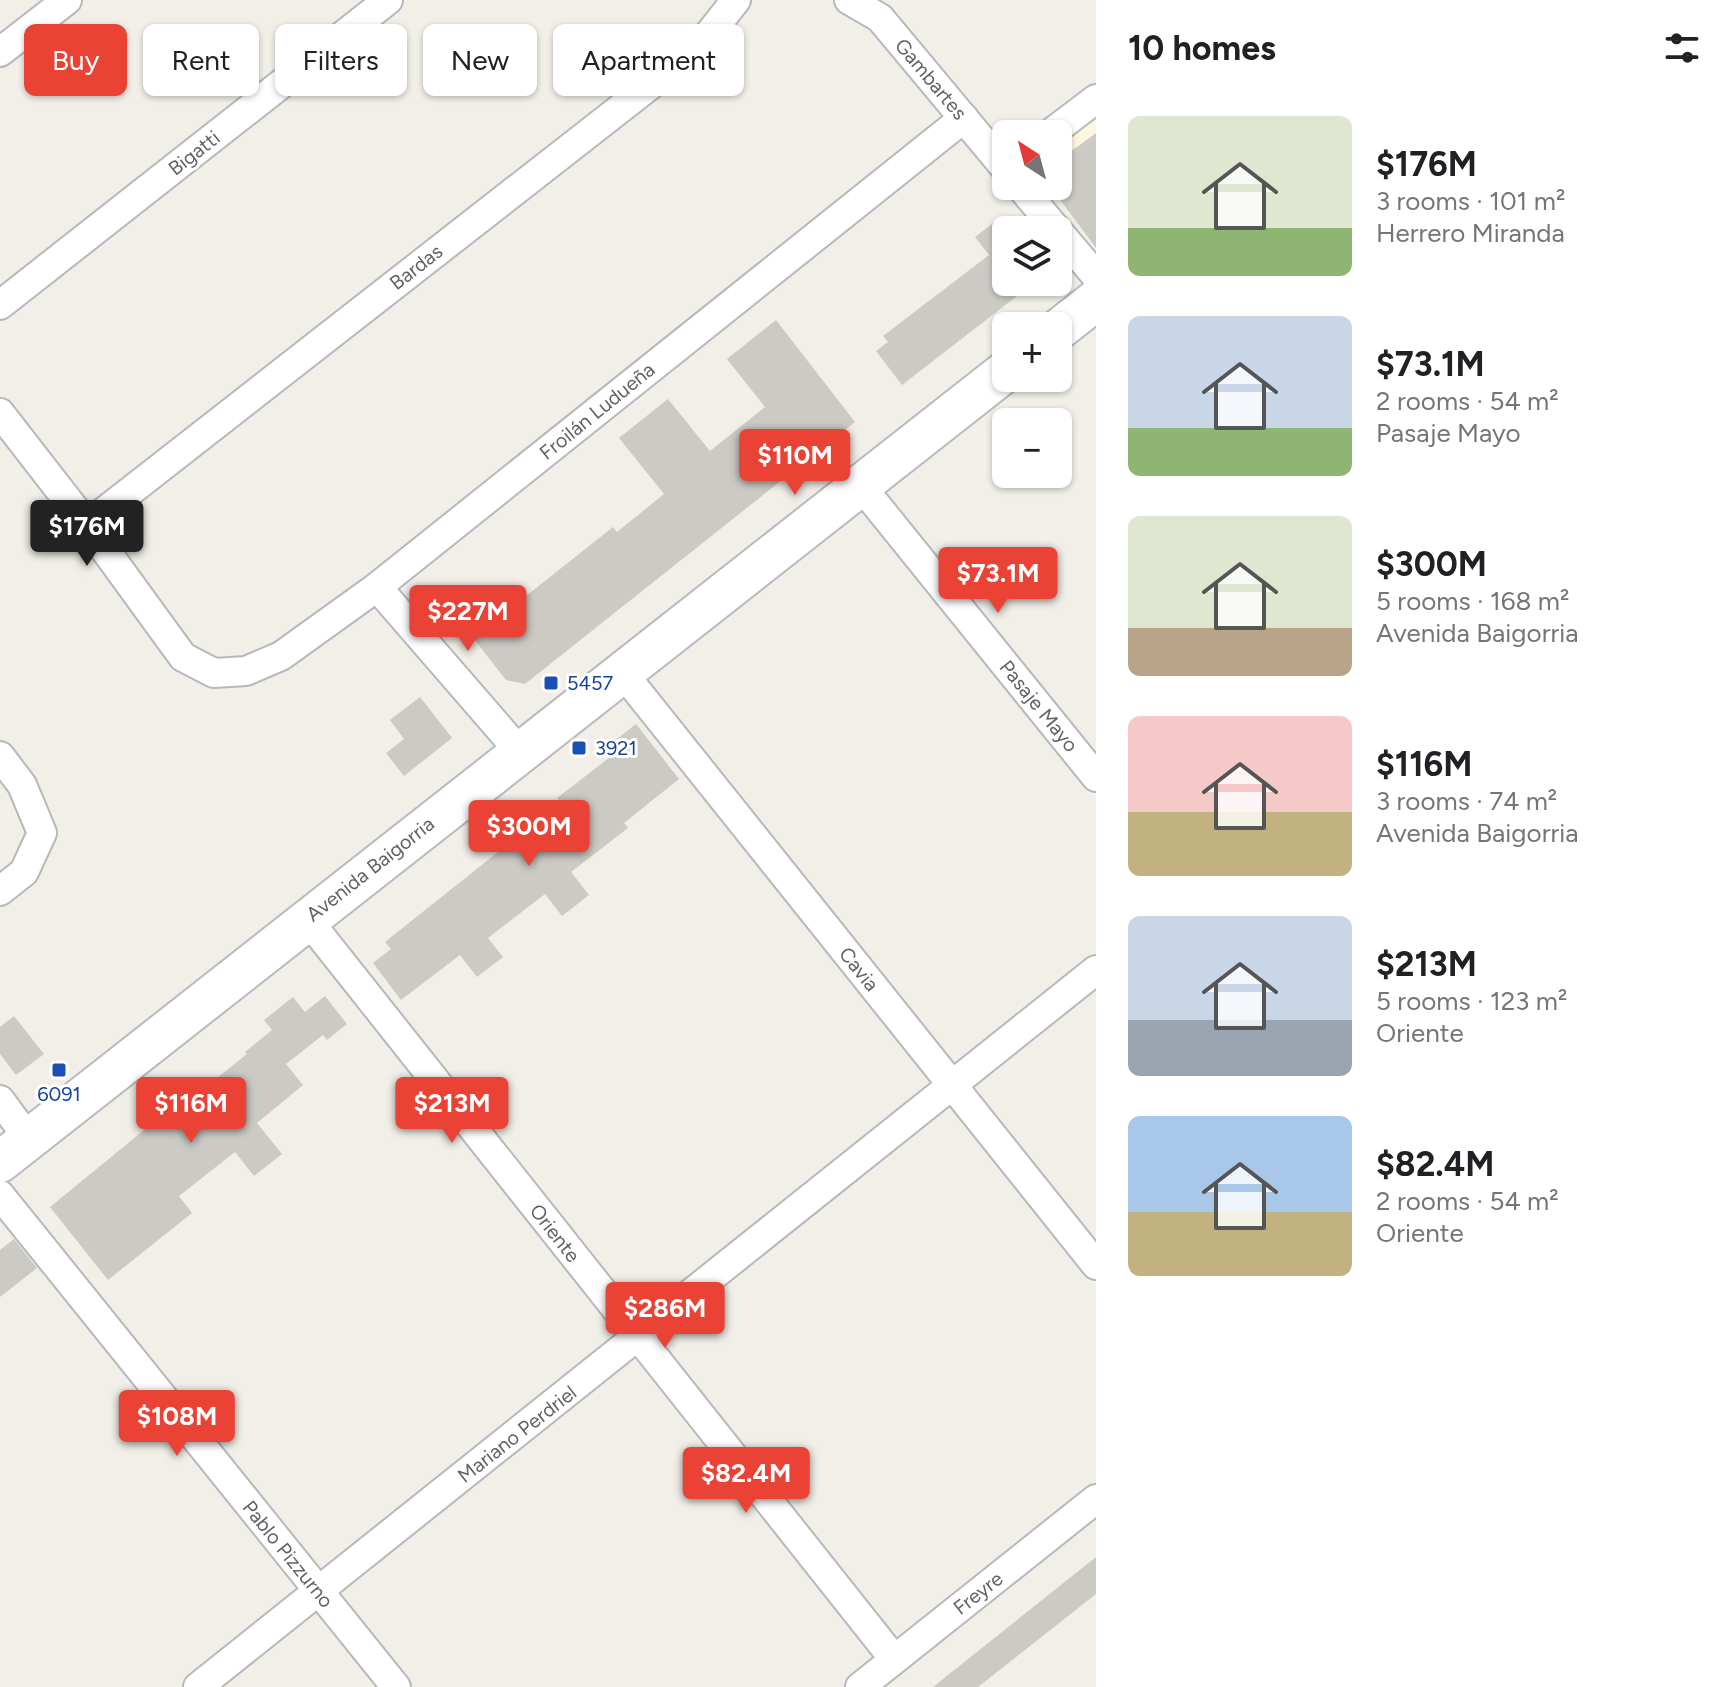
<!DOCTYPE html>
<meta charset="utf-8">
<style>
:root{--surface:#fff;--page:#f2f2f2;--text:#202124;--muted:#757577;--accent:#ea4335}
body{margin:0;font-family:Figtree,sans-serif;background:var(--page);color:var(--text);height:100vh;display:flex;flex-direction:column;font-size:30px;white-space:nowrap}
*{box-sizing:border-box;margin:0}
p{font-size:26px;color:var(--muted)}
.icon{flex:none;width:44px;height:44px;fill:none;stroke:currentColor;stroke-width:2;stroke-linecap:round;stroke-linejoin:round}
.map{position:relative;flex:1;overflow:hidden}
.sheet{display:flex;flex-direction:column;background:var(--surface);width:640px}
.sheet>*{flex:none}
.top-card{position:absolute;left:24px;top:24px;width:760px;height:72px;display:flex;gap:16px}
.needle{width:52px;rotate:324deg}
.fabs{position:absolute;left:992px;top:120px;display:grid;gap:16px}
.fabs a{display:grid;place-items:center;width:80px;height:80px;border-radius:12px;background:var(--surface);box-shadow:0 2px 6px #0004;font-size:40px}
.price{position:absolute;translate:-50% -68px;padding:0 18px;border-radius:8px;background:var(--accent);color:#fff;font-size:26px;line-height:52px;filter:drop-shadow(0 2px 4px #0008)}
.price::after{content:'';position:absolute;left:50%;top:48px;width:24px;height:18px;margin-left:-12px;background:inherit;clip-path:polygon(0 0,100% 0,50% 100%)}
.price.selected{background:#222;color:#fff}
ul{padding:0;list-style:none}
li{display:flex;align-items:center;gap:24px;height:200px;padding:0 32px}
li span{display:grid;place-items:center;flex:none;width:224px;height:160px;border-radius:12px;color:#555}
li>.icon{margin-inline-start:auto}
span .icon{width:96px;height:96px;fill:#fffc;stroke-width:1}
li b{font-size:34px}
h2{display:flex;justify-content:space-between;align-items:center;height:96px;padding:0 32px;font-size:34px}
.pill{padding:0 28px;border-radius:12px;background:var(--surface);box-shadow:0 2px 6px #0004;font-size:28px;line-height:72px}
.pill.selected{background:var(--accent);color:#fff}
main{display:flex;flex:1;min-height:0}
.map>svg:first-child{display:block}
.commercial{fill:#fef7e0}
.building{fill:#cccac5}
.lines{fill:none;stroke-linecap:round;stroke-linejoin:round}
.street-casing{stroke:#b5b8bc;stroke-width:32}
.secondary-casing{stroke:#b6babf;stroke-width:44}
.street{stroke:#fff;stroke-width:28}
.secondary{stroke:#fff;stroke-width:40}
.transit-dot{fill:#1a4fb4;stroke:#fff;stroke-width:3}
.labels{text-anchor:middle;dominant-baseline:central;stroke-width:6;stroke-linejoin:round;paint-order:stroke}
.street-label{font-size:20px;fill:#5f6368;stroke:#fff}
.transit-label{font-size:20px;fill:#164399;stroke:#fff;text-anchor:start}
</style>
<main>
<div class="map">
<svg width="1096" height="1687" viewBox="0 0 1096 1687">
<rect width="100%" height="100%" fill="#f1efe8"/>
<path class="commercial" d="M 1096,116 L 1096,218 L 1058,167 L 1058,145 Z"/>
<g class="building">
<path d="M 1096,133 L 1096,248 L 1058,197 L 1058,161 Z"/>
<path d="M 997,220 L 1006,232 L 1006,282 L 1035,282 L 902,385 L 876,351 L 888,342 L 883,336 L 989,255 L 975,237 Z"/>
<path d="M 776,320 L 855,422 L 525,684 L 506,680 L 473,638 L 613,527 L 617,532 L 664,494 L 619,438 L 668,399 L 710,451 L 765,407 L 727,359 Z"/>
<path d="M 420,697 L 452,738 L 404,776 L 386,753 L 404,739 L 390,720 Z"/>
<path d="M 636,724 L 679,779 L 624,823 L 628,828 L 571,872 L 589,895 L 562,916 L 545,894 L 488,938 L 503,957 L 477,977 L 460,955 L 401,1000 L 373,963 L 391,949 L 385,942 L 561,802 L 557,798 L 614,754 L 608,746 Z"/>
<path d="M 325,996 L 347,1024 L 327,1040 L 323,1035 L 286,1064 L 303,1085 L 257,1123 L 282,1154 L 254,1176 L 235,1152 L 179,1196 L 192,1213 L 108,1280 L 50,1207 L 188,1094 L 192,1098 L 247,1054 L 245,1052 L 272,1030 L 264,1020 L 293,997 L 305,1012 Z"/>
<path d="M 14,1016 L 44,1054 L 16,1075 L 0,1054 L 0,1027 Z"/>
<path d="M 14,1239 L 37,1268 L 0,1297 L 0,1250 Z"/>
<path d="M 1096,1557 L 1096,1594 L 978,1687 L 933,1687 Z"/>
</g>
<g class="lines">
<g class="street-casing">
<g id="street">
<path d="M 849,0 L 880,18 L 1006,169"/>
<path d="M 0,52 L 67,0"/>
<path d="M 1050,134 L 1096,99"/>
<path d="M 1020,186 L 1057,230"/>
<path d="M 1058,231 L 1096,276"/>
<path d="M 0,305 L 388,0"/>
<path d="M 0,413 L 87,525 L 183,657 L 214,673 L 246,671 L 281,656 L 377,587 L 964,118"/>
<path d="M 861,486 L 1096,777"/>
<path d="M 87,525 L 699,47 L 736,0"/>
<path d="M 377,587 L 520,752"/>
<path d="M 622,672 L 1096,1265"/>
<path d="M 0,756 L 22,785 L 42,833 L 24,872 L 0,891"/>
<path d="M 307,919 L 894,1659"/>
<path d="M 0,1100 L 28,1138"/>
<path d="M 0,1195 L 396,1687"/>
<path d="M 198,1687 L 1096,970"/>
<path d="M 860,1687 L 1096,1499"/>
</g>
</g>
<g class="secondary-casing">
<g id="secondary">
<path d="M 1058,330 L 1096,300"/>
<path d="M 0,1162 L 1006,371"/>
</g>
</g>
<use href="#street" class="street"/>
<use href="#secondary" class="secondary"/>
</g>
<g class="transit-dot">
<rect x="543" y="675" width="16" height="16" rx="4"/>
<rect x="571" y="740" width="16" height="16" rx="4"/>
<rect x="51" y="1062" width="16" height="16" rx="4"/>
</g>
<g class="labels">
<g class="street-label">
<text transform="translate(931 79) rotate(50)">Gambartes</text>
<text transform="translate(194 153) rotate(-38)">Bigatti</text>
<text transform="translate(416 267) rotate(-38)">Bardas</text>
<text transform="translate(597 411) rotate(-39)">Froilán Ludueña</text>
<text transform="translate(1039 706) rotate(51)">Pasaje Mayo</text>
<text transform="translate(370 869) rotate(-38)">Avenida Baigorria</text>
<text transform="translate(859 969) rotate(51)">Cavia</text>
<text transform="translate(555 1233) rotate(52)">Oriente</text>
<text transform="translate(517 1434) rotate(-38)">Mariano Perdriel</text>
<text transform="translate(288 1554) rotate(51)">Pablo Pizzurno</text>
<text transform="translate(978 1593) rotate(-38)">Freyre</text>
</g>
<g class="transit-label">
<text x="567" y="683">5457</text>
<text x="595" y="748">3921</text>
<text x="59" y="1094" text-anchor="middle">6091</text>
</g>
</g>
</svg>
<div class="fabs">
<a><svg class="needle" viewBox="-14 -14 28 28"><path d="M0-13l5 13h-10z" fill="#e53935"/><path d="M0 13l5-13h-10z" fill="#757577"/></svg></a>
<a><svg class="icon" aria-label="layers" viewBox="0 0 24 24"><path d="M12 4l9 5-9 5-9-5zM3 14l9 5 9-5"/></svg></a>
<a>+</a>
<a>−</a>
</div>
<b class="price" style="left:795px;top:497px">$110M</b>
<b class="price selected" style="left:87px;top:568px">$176M</b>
<b class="price" style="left:998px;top:615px">$73.1M</b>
<b class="price" style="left:468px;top:653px">$227M</b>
<b class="price" style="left:529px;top:868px">$300M</b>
<b class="price" style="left:191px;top:1145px">$116M</b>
<b class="price" style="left:452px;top:1145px">$213M</b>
<b class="price" style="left:665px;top:1350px">$286M</b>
<b class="price" style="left:177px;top:1458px">$108M</b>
<b class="price" style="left:746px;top:1515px">$82.4M</b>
<div class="top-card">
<a class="pill selected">Buy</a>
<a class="pill">Rent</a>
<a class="pill">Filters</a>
<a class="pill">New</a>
<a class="pill">Apartment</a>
</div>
</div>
<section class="sheet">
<h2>10 homes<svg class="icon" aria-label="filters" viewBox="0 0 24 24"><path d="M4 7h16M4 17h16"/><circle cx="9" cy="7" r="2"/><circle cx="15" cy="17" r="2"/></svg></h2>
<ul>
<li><span style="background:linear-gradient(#dfe7d0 70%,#8fb573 0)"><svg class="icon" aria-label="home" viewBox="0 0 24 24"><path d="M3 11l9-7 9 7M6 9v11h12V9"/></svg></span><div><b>$176M</b><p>3 rooms · 101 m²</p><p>Herrero Miranda</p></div></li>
<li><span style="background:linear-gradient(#c9d6e8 70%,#8fb573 0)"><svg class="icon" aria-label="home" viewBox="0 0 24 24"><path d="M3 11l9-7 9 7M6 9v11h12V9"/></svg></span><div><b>$73.1M</b><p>2 rooms · 54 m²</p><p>Pasaje Mayo</p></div></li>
<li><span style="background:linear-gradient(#dfe7d0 70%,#b9a48a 0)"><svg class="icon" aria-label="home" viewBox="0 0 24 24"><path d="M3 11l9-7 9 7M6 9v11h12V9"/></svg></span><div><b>$300M</b><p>5 rooms · 168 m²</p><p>Avenida Baigorria</p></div></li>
<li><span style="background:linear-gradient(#f6c9c9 60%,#c2b280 0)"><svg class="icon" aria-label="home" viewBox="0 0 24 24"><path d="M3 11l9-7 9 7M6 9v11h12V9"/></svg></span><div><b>$116M</b><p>3 rooms · 74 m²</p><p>Avenida Baigorria</p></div></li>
<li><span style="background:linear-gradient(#c9d6e8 65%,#9aa5b1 0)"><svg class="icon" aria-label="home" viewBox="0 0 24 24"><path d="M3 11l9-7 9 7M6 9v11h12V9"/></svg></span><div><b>$213M</b><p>5 rooms · 123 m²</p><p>Oriente</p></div></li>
<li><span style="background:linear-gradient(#a9c7e8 60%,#c2b280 0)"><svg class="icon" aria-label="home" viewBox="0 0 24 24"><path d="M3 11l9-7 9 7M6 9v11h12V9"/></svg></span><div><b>$82.4M</b><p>2 rooms · 54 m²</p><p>Oriente</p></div></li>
</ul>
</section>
</main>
